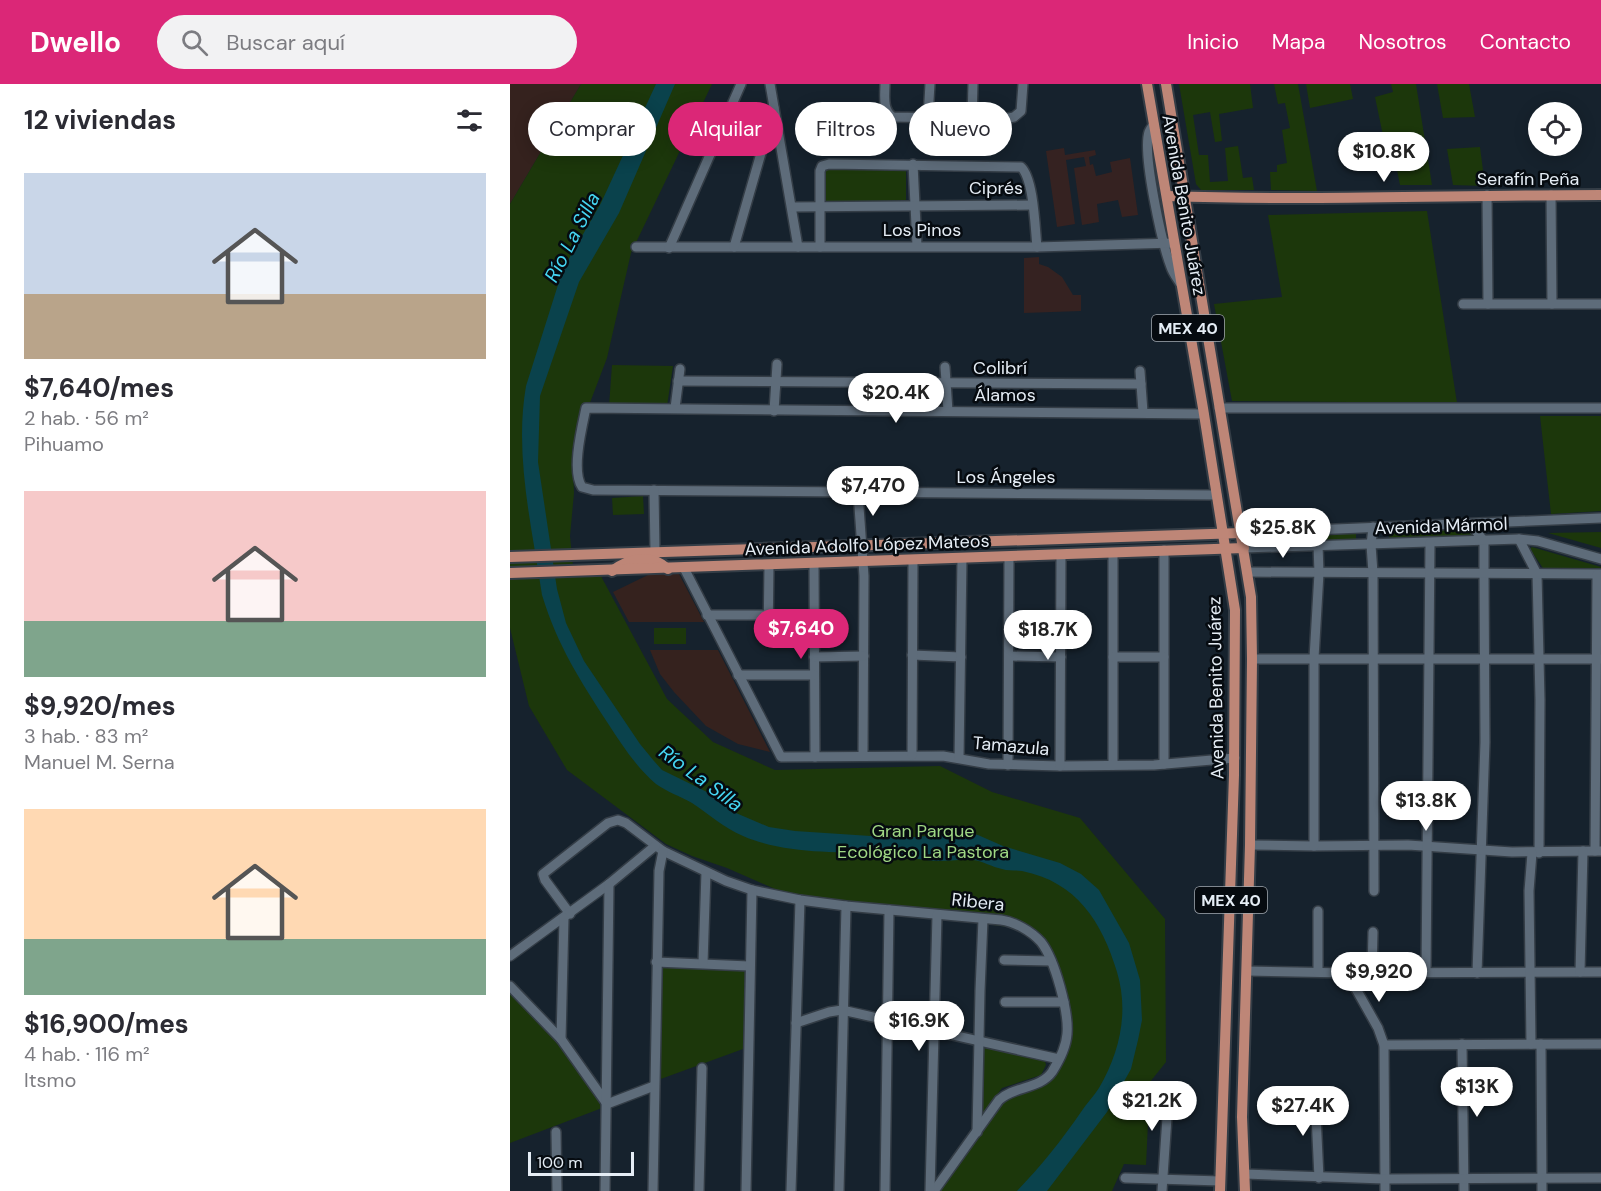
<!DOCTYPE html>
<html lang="es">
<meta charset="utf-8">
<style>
:root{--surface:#fff;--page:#f2f2f3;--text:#2b2b33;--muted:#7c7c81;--accent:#db2777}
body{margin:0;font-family:"DM Sans",sans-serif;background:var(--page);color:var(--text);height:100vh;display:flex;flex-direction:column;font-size:22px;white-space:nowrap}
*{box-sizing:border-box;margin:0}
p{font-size:20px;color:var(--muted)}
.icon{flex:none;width:33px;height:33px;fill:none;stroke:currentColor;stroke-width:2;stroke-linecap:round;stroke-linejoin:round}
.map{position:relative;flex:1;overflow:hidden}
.sheet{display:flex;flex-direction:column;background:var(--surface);width:510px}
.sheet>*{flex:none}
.top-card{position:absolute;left:18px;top:18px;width:570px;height:54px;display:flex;gap:12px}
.buttons{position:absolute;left:1018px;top:18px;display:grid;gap:12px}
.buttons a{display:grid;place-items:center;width:54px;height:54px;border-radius:50%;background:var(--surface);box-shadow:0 3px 15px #0003;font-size:30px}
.scale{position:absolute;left:18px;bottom:15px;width:106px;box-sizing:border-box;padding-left:6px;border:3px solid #e5edf5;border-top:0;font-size:16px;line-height:21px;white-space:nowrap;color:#e5edf5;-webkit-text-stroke:4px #060b10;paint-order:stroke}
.price{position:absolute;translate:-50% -51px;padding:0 14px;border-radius:21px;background:#fff;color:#222;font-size:20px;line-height:39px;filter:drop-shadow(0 2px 3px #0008)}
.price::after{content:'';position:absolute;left:50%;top:36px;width:18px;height:14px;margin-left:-9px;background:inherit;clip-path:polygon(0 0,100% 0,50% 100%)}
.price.active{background:var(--accent);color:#fff}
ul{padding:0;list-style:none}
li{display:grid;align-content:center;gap:12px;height:318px;padding:0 24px}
li span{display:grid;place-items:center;height:186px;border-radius:0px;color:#555}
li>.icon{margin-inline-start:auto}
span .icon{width:108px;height:108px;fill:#fffc;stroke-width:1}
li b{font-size:26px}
h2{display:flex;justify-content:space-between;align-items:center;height:72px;padding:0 24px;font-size:26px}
.chip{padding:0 21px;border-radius:27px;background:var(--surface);box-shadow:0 3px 15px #0003;font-size:21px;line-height:54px}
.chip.active{background:var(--accent);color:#fff}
header{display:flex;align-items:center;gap:36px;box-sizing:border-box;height:84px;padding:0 30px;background:var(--accent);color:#fff}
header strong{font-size:28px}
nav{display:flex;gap:33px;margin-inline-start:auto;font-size:21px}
.search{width:420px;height:54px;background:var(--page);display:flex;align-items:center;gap:15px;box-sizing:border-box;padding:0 21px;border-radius:33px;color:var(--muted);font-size:22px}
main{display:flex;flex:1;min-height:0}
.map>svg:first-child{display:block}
.education{fill:#35221e}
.medical{fill:#352221}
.green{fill:#1c370b}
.water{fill:#0a424c}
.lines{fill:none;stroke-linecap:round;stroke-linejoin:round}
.minor-casing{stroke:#343d46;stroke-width:12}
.major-casing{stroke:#343d46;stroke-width:14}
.minor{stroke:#5e6c7a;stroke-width:9}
.major{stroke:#be8677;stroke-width:10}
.labels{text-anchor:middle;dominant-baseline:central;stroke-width:5;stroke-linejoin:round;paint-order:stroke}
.shield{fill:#060b10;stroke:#a2a9b0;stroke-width:1.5}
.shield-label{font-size:16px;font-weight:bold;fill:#e5edf5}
.street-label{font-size:18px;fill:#e5edf5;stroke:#060b10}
.park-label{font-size:18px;fill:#9fd784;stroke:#060b10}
.water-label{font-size:20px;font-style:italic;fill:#45d5f1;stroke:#060b10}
</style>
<header>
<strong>Dwello</strong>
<div class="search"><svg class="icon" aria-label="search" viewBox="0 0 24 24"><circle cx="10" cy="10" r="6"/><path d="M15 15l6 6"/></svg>Buscar aquí</div>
<nav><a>Inicio</a><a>Mapa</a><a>Nosotros</a><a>Contacto</a></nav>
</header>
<main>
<section class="sheet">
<h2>12 viviendas<svg class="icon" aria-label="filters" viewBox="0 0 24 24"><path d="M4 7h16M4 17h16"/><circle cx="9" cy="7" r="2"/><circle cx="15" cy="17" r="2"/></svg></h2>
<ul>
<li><span style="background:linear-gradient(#c9d6e8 65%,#b9a48a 0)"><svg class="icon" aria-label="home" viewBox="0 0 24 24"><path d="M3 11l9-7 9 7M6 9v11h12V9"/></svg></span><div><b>$7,640/mes</b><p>2 hab. · 56 m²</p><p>Pihuamo</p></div></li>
<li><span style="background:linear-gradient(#f6c9c9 70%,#7fa58c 0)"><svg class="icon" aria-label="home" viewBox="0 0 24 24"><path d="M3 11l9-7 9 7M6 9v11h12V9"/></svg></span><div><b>$9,920/mes</b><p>3 hab. · 83 m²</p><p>Manuel M. Serna</p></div></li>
<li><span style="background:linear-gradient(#ffd9b3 70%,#7fa58c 0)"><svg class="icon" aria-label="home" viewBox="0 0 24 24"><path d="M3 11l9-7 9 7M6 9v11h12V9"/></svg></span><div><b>$16,900/mes</b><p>4 hab. · 116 m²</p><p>Itsmo</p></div></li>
</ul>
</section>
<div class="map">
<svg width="1091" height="1107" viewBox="0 0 1091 1107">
<rect width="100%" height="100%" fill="#16222d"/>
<g class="education">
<path d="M 0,0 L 71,0 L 0,120 Z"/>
<path d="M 169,490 L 194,538 L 119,538 L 103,508 L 138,491 Z"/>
<path d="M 140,566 L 208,566 L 260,668 L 228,660 L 196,642 L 164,608 L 150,590 Z"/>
</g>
<g class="medical">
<path d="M 554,64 L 555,71 L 585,66 L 586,71 L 579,73 L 580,81 L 583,80 L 586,92 L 602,88 L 600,78 L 620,74 L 628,131 L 612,133 L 608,116 L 587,120 L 589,138 L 572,141 L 564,84 L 576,82 L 574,73 L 556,76 L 565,140 L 547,143 L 536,67 Z"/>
<path d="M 529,173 L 529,180 L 538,183 L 552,193 L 563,211 L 571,211 L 571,227 L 514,229 L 514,174 Z"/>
</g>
<g class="green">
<path d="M 71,0 L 202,0 L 121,169 L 97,274 L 62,366 L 64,409 L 60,452 L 63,482 L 89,480 L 92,494 L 157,615 L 203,658 L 265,686 L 430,682 L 482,708 L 570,734 L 655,835 L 656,978 L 640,998 L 636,1081 L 614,1080 L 602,1107 L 424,1107 L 489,1016 L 524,1000 L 556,969 L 561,960 L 554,918 L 533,862 L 514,845 L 290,816 L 217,784 L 182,772 L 156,760 L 57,686 L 19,622 L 0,544 L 0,120 Z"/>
<path d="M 669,0 L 740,0 L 743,24 L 709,30 L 712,57 L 705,58 L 700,28 L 683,31 L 689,71 L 698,71 L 700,98 L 718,97 L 715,64 L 728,62 L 733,94 L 742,93 L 744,106 L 691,106 L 686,100 Z"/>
<path d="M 764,0 L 788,0 L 807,107 L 761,106 L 760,88 L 767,88 L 767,81 L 777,79 L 772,46 L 780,44 L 775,19 L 768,20 Z"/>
<path d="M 796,0 L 840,0 L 843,15 L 800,24 Z"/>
<path d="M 881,0 L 906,0 L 922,101 L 890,101 L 882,61 L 875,61 L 865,13 L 883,8 Z"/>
<path d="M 927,0 L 959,0 L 965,33 L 933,34 Z"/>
<path d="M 970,63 L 975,102 L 943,101 L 937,65 Z"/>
<path d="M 312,84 L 396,86 L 396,117 L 313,120 Z"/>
<path d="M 917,127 L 947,319 L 722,317 L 704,220 L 772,213 L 758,131 Z"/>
<path d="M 102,281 L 163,282 L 157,322 L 99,322 Z"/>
<path d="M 1030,332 L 1091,332 L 1091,427 L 1041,430 Z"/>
<path d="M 133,412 L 134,430 L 103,431 L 102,414 Z"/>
<path d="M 958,445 L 964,453 L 880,457 L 878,447 Z"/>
<path d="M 846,448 L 846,458 L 744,461 L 742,454 Z"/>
<path d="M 1091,448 L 1091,464 L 1038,449 Z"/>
<path d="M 1022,463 L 1091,483 L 1091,486 L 1035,487 L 1020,465 Z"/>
<rect x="144" y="544" width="32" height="16"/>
<path d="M 154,883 L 232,885 L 236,888 L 233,965 L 148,996 L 150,885 Z"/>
<path d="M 0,908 L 64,974 L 92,1024 L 0,1059 Z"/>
<path d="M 474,963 L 535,977 L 536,981 L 531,991 L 492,1004 L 473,1030 L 471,1029 L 471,966 Z"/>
</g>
<path class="water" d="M 146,0 L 165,0 L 109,129 L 69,198 L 30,312 L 28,378 L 47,505 L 56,539 L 74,577 L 130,660 L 144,677 L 152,686 L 195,707 L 226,729 L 259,743 L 285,747 L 391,754 L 456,749 L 468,751 L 493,762 L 550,779 L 571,790 L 589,806 L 619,859 L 630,896 L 632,936 L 628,956 L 621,985 L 597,1028 L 537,1107 L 507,1107 C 531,1082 551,1057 571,1028 C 576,1020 584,1012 589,1004 C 610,968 619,928 607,888 C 592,838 567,798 512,787 C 505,786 498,787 492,785 C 482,783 473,777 463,776 C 451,775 440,777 428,777 C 409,776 391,772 372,770 C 325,767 277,771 233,752 C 214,744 199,730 182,719 C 170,712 157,708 146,700 C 127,684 112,661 99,641 C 70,596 48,563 32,511 C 22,443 4,371 16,302 L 53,185 L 91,119 Z"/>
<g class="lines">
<g class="minor-casing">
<g id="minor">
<path d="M 260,0 L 288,163"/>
<path d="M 375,0 C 375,11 372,26 383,33 L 494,35 L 504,33 L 511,27 L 513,0"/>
<path d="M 418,33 L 420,0"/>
<path d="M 462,34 L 463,0"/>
<path d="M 644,40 C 642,43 640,45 639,48 C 632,69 652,160 661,183 C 663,189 667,194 670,199"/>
<path d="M 403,80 L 407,162"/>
<path d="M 977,111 L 978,220"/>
<path d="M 1041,111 L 1042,220"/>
<path d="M 282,123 L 522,121"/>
<path d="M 126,163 L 527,163 L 664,159"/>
<path d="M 224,163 L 264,24"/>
<path d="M 310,163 L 310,87 L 312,82 L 319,80 L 511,83 C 524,95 525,145 527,163"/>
<path d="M 159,164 L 231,0"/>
<path d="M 953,220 L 1091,220"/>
<path d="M 435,283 L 438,327"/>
<path d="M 630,287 L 633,328"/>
<path d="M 168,297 L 631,300"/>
<path d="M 165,324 L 170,285"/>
<path d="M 709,324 L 1091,324"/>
<path d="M 264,327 L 267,280"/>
<path d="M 694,330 L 76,324 C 72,343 61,387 72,403 L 83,406 L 707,411"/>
<path d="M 144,406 L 145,468"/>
<path d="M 348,409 L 354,492 L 353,671"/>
<path d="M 961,441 L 974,457 L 974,489 L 975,658 L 967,889"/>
<path d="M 863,443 L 861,461 L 863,489 L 864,807"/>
<path d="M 731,449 L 1091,434"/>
<path d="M 1009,455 L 1027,490 L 1030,616 L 1029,769"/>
<path d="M 734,464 L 1009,455 L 1028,457 L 1091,475"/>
<path d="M 654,466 L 654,680"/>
<path d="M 603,469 L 603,681"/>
<path d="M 304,480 L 305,673"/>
<path d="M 174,484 L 271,673 L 433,672 L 479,680 L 550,682 L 644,681 L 725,674"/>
<path d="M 738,488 L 1091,490"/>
<path d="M 197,531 L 258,531"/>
<path d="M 258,557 L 259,481"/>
<path d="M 402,571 L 451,573"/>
<path d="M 500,572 L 551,573"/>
<path d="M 304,573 L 354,572"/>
<path d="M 603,573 L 654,573"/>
<path d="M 742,575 L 1091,575"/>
<path d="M 228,591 L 304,591"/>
<path d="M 402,671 L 403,477"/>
<path d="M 449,674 L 452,474"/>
<path d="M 498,681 L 499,473"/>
<path d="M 550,682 L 551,471"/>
<path d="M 740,761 L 804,762 L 898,761 L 1002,768 L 1091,767"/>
<path d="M 804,762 L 804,574 L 809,489 L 808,461"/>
<path d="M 1085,767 L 1087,491"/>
<path d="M 60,830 L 35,796 L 33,790 L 98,739 L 108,736 L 116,739 L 153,767 L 216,797 L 242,806 L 290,816 L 336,822 L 491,836 C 505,838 521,847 531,858 C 545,876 559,928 557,950 C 556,964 549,977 542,988 C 530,1005 504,1002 489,1016 L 424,1107"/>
<path d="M 0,872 L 99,800 L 145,762"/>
<path d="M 494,876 L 541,877"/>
<path d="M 146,878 L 239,882"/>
<path d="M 193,879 L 196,788"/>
<path d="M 737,887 L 837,889 L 1091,888"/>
<path d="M 808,888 L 808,827"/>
<path d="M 862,888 L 863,848"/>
<path d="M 916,888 L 920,459"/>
<path d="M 1070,888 L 1073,767"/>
<path d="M 837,889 L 868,944 L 874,961 L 875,1107"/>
<path d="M 0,902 L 51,955 L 97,1020 L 144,1002"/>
<path d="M 495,918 L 554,918"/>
<path d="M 286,939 L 319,928 L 332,926 L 549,975"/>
<path d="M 51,955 L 54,834"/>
<path d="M 952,960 L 954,1107"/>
<path d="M 1021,960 L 1019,807 L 1022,769"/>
<path d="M 1031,960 L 1032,1107"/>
<path d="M 874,961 L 1091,960"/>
<path d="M 805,1010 L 809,1094"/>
<path d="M 46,1048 L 47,1107"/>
<path d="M 467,1048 L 470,907 L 473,835"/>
<path d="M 735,1090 L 874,1095 L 1091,1094"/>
<path d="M 615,1094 L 710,1097"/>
<path d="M 95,1107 L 99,800"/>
<path d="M 143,1107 L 149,787 L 153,767"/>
<path d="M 189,1107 L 192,984"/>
<path d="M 236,1107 L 242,806"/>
<path d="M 281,1107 L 290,816"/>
<path d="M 329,1107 L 336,822"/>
<path d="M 375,1107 L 379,826"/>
<path d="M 420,1107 L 427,831"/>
<path d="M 652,1107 L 659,1004"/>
</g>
</g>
<g class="major-casing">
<g id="major">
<path d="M 637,0 L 693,324 L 725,526 L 724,691 L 710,1107"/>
<path d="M 656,0 L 741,513 L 742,575 L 740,761 L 732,1033 L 735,1107"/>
<path d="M 657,112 C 801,117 946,111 1091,111"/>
<path d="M 0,473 L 731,449"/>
<path d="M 102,487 C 120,473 141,470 158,485"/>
<path d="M 0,489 L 734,464"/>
</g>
</g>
<use href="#minor" class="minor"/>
<use href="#major" class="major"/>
</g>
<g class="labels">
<g class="shield">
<rect x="642" y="231" width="72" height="26" rx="4.5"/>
<rect x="685" y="803" width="72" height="26" rx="4.5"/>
</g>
<g class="shield-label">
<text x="678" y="244">MEX 40</text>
<text x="721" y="816">MEX 40</text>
</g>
<g class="street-label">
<text x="1018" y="95">Serafín Peña</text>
<text x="486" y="104">Ciprés</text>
<text transform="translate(674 121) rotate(80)">Avenida Benito Juárez</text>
<text x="412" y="146">Los Pinos</text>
<text x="490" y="284">Colibrí</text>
<text x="495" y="311">Álamos</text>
<text x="496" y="393">Los Ángeles</text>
<text transform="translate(931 442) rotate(-2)">Avenida Mármol</text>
<text transform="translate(357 461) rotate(-2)">Avenida Adolfo López Mateos</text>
<text transform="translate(706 604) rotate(-91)">Avenida Benito Juárez</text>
<text transform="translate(501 662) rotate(5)">Tamazula</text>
<text transform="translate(468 818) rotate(6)">Ribera</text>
</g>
<g class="park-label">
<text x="413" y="747">Gran Parque<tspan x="413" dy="21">Ecológico La Pastora</tspan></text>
</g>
<g class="water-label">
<text transform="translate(62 153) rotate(-63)">Río La Silla</text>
<text transform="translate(191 694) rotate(36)">Río La Silla</text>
</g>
</g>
</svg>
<div class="buttons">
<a><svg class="icon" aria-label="locate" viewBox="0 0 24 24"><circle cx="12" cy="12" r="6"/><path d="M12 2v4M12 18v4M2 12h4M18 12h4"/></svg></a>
</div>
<div class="scale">100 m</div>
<b class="price" style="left:874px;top:99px">$10.8K</b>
<b class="price" style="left:386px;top:340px">$20.4K</b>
<b class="price" style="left:363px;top:433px">$7,470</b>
<b class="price" style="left:773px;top:475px">$25.8K</b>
<b class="price active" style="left:291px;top:576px">$7,640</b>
<b class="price" style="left:538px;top:577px">$18.7K</b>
<b class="price" style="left:916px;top:748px">$13.8K</b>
<b class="price" style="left:869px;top:919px">$9,920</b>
<b class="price" style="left:409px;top:968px">$16.9K</b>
<b class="price" style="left:967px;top:1034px">$13K</b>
<b class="price" style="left:642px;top:1048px">$21.2K</b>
<b class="price" style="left:793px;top:1053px">$27.4K</b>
<div class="top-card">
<a class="chip">Comprar</a>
<a class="chip active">Alquilar</a>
<a class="chip">Filtros</a>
<a class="chip">Nuevo</a>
</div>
</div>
</main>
